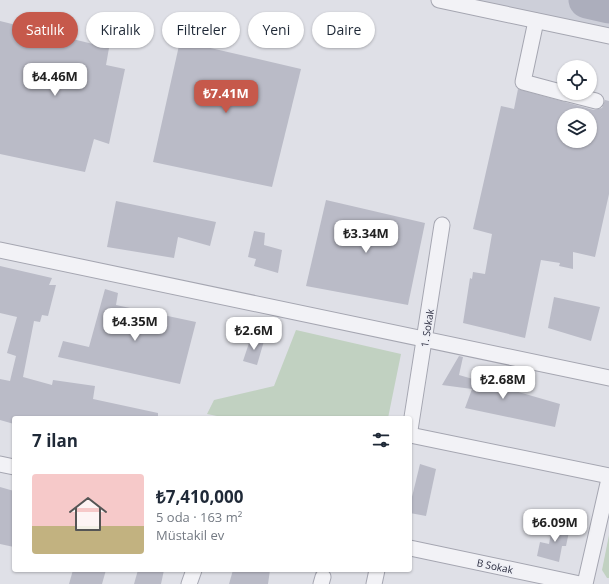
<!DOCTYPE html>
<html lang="tr">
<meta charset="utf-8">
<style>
:root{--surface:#fff;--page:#f2f2f3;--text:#1f2937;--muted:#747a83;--line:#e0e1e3;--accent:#c6594b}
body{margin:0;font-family:"Open Sans",sans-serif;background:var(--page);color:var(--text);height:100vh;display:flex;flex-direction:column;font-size:15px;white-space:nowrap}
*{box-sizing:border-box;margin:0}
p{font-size:13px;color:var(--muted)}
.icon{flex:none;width:22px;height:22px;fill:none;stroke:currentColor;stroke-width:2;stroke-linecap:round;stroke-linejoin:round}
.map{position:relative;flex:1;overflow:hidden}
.details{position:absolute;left:12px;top:416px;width:400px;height:156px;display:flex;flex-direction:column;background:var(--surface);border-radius:4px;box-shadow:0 1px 3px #0004}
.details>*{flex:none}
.top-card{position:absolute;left:12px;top:12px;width:400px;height:36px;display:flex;gap:8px}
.fabs{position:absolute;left:557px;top:60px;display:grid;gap:8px}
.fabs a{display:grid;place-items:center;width:40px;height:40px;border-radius:50%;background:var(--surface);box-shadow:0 1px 3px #0004;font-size:20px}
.price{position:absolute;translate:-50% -34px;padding:0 9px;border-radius:8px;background:#fff;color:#222;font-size:13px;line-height:26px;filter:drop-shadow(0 1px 2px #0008)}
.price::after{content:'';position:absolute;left:50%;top:24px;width:12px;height:9px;margin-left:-6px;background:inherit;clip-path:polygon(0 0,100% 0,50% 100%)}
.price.on{background:var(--accent);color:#fff}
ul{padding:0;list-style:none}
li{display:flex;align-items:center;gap:12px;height:100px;padding:0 20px}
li+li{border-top:1px solid var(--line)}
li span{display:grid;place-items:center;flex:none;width:112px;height:80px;border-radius:4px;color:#555}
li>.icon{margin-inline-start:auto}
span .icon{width:48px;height:48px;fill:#fffc;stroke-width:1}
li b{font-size:17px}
h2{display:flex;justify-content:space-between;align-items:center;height:48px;padding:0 20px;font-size:17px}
.pill{padding:0 14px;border-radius:18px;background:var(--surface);box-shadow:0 1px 3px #0004;font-size:14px;line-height:36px}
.pill.on{background:var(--accent);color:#fff}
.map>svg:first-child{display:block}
.built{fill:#cdcfd9}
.green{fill:#c1d1c1}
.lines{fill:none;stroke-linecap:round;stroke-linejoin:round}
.taxiway{stroke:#acaebc;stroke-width:37}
.building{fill:#babbc7;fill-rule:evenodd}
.minor-casing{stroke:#a5a6b1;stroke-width:17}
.minor{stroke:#f2f2f6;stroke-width:15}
.labels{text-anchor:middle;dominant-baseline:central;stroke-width:3.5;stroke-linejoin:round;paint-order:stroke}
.street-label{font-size:10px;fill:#292b3e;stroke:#eeeff5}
</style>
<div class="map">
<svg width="609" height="584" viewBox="0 0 609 584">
<rect width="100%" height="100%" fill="#dfe0e7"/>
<path class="built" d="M 476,0 L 609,0 L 609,28 Z"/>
<g class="green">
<path d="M 296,330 L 401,354 L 388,418 L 227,418 L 207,414 L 214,400 L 274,386 Z"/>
<path d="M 609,535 L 609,578 L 607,578 L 602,570 Z"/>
</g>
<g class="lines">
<path class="taxiway" d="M 587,0 L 609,5"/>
</g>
<g class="building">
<path d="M 0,21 L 109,48 L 106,65 L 125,69 L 109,144 L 94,139 L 85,172 L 0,154 Z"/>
<path d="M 180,41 L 301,69 L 272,187 L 153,162 Z"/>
<path d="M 518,89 L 594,110 L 602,108 L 605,100 L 609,101 L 609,194 L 595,257 L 573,252 L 573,269 L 559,266 L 560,263 L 541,260 L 525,338 L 463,323 L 470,278 L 472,279 L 473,272 L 485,274 L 492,234 L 473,229 L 501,106 L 514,109 ZM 564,115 L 590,115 L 590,141 L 564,141 Z"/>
<path d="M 326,200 L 425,223 L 408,305 L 306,286 Z"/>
<path d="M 116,201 L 216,222 L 210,246 L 178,237 L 174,258 L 107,247 Z"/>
<path d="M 254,231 L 265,233 L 264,245 L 282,250 L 278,273 L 254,266 L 256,259 L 248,257 Z"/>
<path d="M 0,266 L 52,278 L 49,285 L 56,285 L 48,316 L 42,315 L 40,322 L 34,321 L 23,377 L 52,385 L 53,380 L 95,386 L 93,399 L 158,413 L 158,418 L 14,418 L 14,424 L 0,420 L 0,379 L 10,381 L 16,356 L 7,353 L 17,317 L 0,313 Z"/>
<path d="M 105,289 L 118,293 L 116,305 L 196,322 L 180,384 L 58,357 L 63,341 L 89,347 Z"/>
<path d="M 554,297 L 600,307 L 591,341 L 548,328 Z"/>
<path d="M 251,337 L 264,341 L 257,365 L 243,361 Z"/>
<path d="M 459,356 L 463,357 L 459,375 L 560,404 L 555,427 L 465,408 L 472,389 L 442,385 Z"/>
<path d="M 420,464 L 436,469 L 426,516 L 410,513 L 410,505 Z"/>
<path d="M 0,487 L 14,491 L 14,547 L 0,544 Z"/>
<path d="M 553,523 L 570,527 L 566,546 L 562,546 L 559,562 L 537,556 L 540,542 L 549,544 Z"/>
<path d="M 73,570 L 106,570 L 102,584 L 69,584 Z"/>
<path d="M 138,570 L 164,570 L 161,584 L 134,584 Z"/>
<path d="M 233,570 L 270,570 L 268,584 L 229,584 Z"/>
</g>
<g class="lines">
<g class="minor-casing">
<g id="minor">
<path d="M 439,0 L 609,36"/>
<path d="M 536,21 L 523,82 L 564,93"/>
<path d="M 565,93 L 596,101"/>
<path d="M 0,250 L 609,378"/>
<path d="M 410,430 L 442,225"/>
<path d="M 410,435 L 609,476"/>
<path d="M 0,464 L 14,467"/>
<path d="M 410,548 L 580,584"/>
<path d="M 189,584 L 194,570"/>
<path d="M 321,584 L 323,577"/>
<path d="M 374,584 L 377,570"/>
<path d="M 585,584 L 609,479"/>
</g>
</g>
<use href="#minor" class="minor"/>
</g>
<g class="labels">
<g class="street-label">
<text transform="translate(427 328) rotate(-81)">1. Sokak</text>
<text transform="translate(495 566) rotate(12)">B Sokak</text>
</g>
</g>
</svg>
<div class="fabs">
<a><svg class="icon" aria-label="locate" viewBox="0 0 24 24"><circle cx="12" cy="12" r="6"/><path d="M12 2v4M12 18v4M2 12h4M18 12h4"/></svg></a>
<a><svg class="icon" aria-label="layers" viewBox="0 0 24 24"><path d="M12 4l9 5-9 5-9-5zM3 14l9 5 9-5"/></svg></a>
</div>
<b class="price" style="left:55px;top:97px">₺4.46M</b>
<b class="price on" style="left:226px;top:114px">₺7.41M</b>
<b class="price" style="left:366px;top:254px">₺3.34M</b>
<b class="price" style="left:135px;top:342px">₺4.35M</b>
<b class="price" style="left:254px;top:351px">₺2.6M</b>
<b class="price" style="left:503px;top:400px">₺2.68M</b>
<b class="price" style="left:555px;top:543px">₺6.09M</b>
<div class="top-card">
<a class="pill on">Satılık</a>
<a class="pill">Kiralık</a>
<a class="pill">Filtreler</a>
<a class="pill">Yeni</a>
<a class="pill">Daire</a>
</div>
<section class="details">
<h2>7 ilan<svg class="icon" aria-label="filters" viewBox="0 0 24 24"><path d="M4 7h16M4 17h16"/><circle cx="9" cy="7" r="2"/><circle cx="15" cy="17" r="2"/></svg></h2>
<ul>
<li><span style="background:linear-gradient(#f6c9c9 65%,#c2b280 0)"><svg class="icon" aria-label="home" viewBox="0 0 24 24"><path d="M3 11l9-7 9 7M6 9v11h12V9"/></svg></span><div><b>₺7,410,000</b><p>5 oda · 163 m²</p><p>Müstakil ev</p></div></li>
</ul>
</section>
</div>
